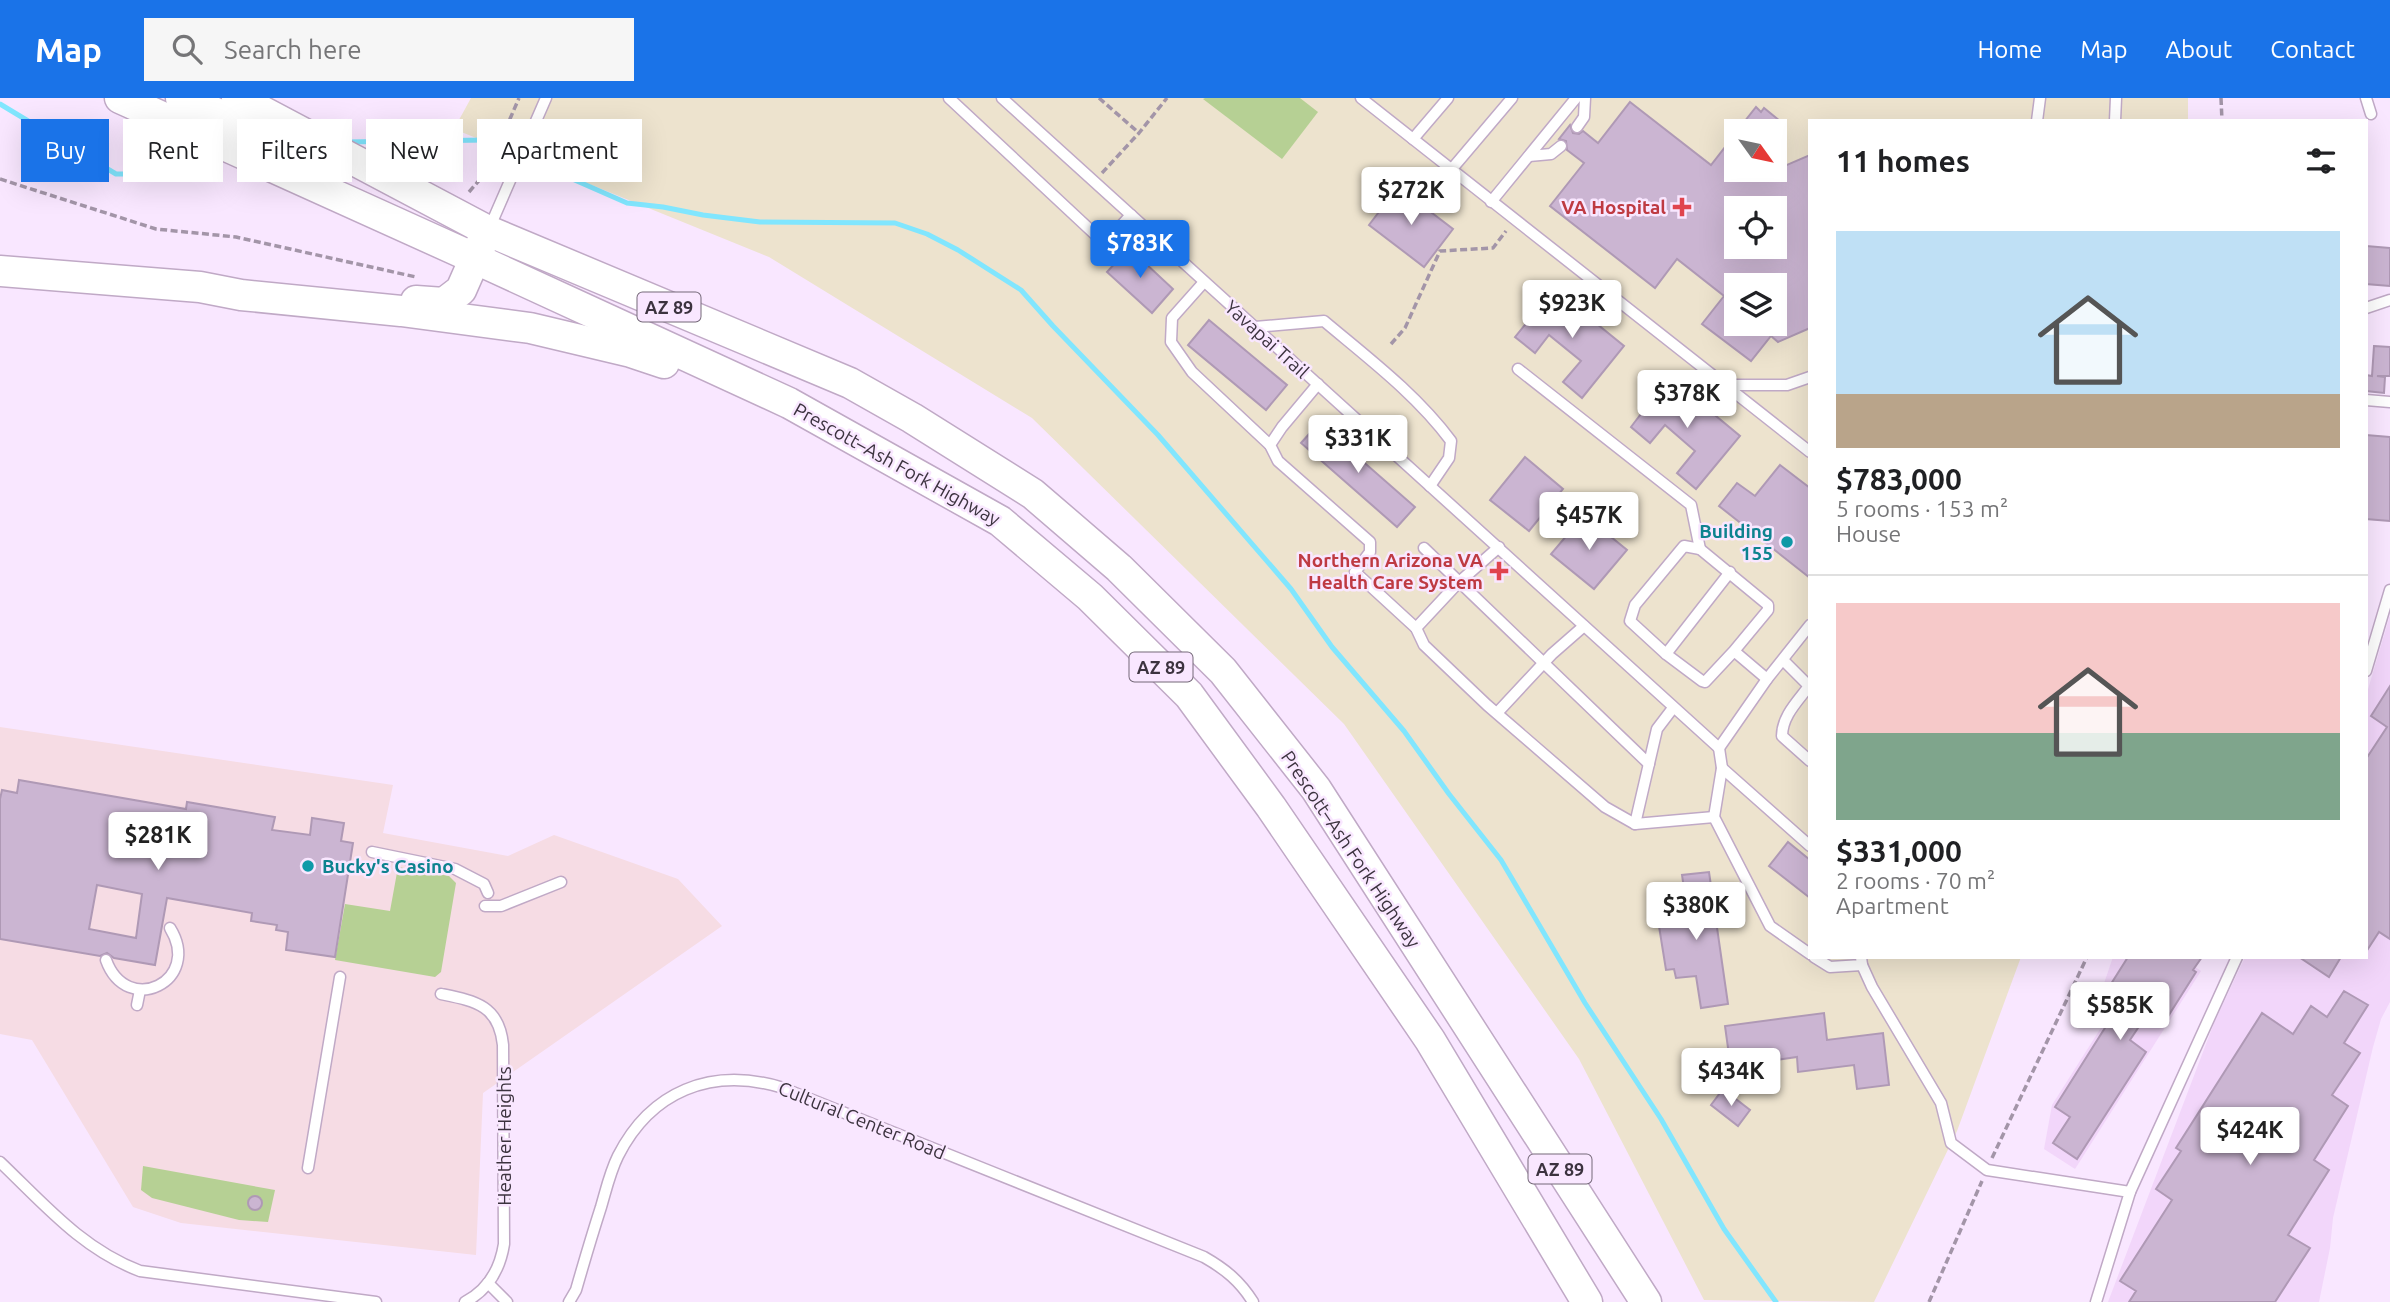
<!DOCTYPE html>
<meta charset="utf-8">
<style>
:root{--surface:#fff;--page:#f6f6f6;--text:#202124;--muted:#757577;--line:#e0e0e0;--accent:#1a73e8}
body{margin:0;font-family:Ubuntu,sans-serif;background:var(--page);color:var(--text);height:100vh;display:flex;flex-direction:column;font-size:26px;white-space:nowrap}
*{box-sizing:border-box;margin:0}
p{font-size:23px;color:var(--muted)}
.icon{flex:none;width:38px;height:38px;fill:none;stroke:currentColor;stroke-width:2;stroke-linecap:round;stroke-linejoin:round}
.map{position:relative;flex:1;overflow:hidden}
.details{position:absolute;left:1808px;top:21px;width:560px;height:840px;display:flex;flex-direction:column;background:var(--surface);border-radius:0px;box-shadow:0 7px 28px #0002}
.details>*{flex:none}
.banner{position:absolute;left:21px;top:21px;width:665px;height:63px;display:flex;gap:14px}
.needle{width:46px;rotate:123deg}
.controls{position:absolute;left:1724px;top:21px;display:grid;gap:14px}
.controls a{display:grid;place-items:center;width:63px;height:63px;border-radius:0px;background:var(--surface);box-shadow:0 7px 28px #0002;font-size:35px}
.price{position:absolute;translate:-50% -60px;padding:0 16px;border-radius:7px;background:#fff;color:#222;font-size:23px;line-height:46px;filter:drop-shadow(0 2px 4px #0008)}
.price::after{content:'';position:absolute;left:50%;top:42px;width:21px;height:16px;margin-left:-10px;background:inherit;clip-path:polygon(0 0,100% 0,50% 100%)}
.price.selected{background:var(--accent);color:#fff}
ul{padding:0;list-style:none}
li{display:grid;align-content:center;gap:14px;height:371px;padding:0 28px}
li+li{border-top:2px solid var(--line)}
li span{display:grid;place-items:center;height:217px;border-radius:0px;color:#555}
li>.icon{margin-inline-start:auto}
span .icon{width:126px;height:126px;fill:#fffc;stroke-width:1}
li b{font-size:30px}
h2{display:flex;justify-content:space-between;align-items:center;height:84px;padding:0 28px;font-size:30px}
.chip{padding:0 24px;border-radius:0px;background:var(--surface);box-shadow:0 7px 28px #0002;font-size:24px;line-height:63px}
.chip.selected{background:var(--accent);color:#fff}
header{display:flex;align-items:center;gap:42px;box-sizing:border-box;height:98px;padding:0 35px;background:var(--accent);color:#fff}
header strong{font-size:33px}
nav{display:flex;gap:38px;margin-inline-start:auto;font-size:24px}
.search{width:490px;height:63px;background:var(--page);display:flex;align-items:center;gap:18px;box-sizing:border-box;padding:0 24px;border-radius:0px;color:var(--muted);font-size:26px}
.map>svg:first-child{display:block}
.commercial{fill:#f6dce4}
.built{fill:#f2d6fa}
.medical{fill:#ede3ce;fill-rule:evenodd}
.green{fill:#b6d094}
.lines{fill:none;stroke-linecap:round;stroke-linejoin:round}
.stream{stroke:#81e6fe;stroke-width:5}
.building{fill:#cbb5d2;stroke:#af99b5;stroke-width:2;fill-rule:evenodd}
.service-casing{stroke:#c0a9c6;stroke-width:13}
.primary-casing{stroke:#c0a9c6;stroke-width:33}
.path{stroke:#a395a8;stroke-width:3.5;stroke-dasharray:7 3.5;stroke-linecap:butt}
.service{stroke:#fff;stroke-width:10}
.primary{stroke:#fff;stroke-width:30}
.health-dot{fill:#e0444e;stroke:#f9e7ff;stroke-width:2.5}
.culture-dot{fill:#0f9aa8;stroke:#f9e7ff;stroke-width:2.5}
.labels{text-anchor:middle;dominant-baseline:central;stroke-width:5;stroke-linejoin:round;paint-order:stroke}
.shield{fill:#f9e7ff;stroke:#756979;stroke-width:2}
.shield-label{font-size:18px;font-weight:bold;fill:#3c333f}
.health-label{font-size:19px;font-weight:bold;fill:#be3a42;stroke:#f9e7ff;text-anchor:end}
.street-label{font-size:19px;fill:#3c333f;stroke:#f9e7ff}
.culture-label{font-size:19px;font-weight:bold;fill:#0d838f;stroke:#f9e7ff;text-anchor:end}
</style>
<header>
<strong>Map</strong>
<div class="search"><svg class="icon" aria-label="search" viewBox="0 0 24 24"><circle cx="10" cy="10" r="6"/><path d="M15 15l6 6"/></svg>Search here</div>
<nav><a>Home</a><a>Map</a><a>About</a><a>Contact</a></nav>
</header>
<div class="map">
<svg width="2390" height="1204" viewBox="0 0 2390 1204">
<rect width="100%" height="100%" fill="#f9e7ff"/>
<path class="commercial" d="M 0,629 L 393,687 L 383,735 L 508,758 L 554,737 L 678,781 L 722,828 L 483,995 L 476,1157 L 181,1125 L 133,1109 L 32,942 L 0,936 Z"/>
<g class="built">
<path d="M 2390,517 L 2390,904 L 2381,921 L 2373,949 L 2333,1120 L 2330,1150 L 2319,1204 L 2108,1204 L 2214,925 L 2245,859 L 2366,859 L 2366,598 Z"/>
<path d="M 2113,859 L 2186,859 L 2185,862 L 2201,873 L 2075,1071 L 2044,1051 L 2052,1007 L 2104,925 L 2098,903 Z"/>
</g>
<path class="medical" d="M 471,0 L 2188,0 L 2188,23 L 1810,23 L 1810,859 L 2021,859 L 1957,1033 L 1874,1204 L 1704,1202 L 1579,961 L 1344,626 L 1032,320 L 769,159 L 454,31 ZM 1736,33 L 1774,33 L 1774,72 L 1736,72 ZM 1736,110 L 1774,110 L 1774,149 L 1736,149 ZM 1736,187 L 1774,187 L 1774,226 L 1736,226 Z"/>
<g class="green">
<path d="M 1205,0 L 1300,0 L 1318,14 L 1282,61 L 1203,1 Z"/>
<path d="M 398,769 L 449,778 L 456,785 L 441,874 L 435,879 L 335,862 L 345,806 L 390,813 Z"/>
<path d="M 143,1068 L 275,1092 L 268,1124 L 239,1122 L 152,1100 L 141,1092 Z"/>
</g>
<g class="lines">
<g class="stream">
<path d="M 0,6 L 116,76 L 140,76"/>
<path d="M 345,44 L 487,42"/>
<path d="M 545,69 L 627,105 L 663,109 L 703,117 L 760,124 L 895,125 L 927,136 L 958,152 L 1021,192 L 1053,228 L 1158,337 L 1291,491 L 1332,549 L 1404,633 L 1449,696 L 1501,762 L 1585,905 L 1661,1021 L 1724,1131 L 1776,1204"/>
</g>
</g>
<g class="building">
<path d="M 1630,4 L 1711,67 L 1736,35 L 1736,72 L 1775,72 L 1810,57 L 1810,230 L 1778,244 L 1771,238 L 1751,263 L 1702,226 L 1724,198 L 1677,161 L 1655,190 L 1550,108 L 1584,65 L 1567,52 L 1566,43 L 1559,41 L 1570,27 L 1573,35 L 1579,36 L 1583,33 L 1598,45 ZM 1736,110 L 1774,110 L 1774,149 L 1736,149 ZM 1736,187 L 1774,187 L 1774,226 L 1736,226 Z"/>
<path d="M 1756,9 L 1761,14 L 1764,10 L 1780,23 L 1771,33 L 1737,33 Z"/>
<path d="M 1398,89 L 1453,131 L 1424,169 L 1369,127 Z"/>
<path d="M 2366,148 L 2390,150 L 2390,188 L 2366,186 Z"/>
<path d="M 1129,150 L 1173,191 L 1152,215 L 1107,174 Z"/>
<path d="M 1554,191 L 1624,248 L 1582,300 L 1563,284 L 1581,263 L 1549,237 L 1535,255 L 1515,239 Z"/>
<path d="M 1209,222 L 1287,287 L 1266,312 L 1188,247 Z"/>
<path d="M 2374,248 L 2390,249 L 2390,278 L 2377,278 L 2385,279 L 2384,295 L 2366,293 L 2366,277 L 2372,278 Z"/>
<path d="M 1669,279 L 1740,338 L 1696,391 L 1677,375 L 1695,353 L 1665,327 L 1650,345 L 1631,329 Z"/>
<path d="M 1319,325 L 1415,409 L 1397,429 L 1301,345 Z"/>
<path d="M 2366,337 L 2390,339 L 2390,423 L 2366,421 Z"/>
<path d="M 1525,359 L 1563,391 L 1529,433 L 1490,402 Z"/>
<path d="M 1780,367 L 1810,390 L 1810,480 L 1719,408 L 1737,385 L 1755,398 Z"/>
<path d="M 1584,417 L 1627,452 L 1594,491 L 1551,456 Z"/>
<path d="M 2390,588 L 2390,841 L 2379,834 L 2366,854 L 2366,661 L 2387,629 L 2371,618 Z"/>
<path d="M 19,682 L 186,711 L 187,704 L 275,719 L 272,732 L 310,737 L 312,720 L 344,725 L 341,743 L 353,745 L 335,859 L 286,852 L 288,834 L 276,832 L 277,827 L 251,823 L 252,815 L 167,800 L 155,867 L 114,860 L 107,855 L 100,858 L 0,841 L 0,701 L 2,692 L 17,695 ZM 97,787 L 142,796 L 136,840 L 89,831 Z"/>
<path d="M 1788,744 L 1810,762 L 1810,800 L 1769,768 Z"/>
<path d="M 1709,774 L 1728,906 L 1701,910 L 1696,878 L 1676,880 L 1674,871 L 1666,872 L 1658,822 L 1688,818 L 1682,777 Z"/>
<path d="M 2128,859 L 2202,859 L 2193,872 L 2196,874 L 2162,928 L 2146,918 L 2130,942 L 2146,954 L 2077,1061 L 2053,1045 L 2070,1019 L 2055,1009 L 2115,914 L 2099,905 Z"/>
<path d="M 2299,859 L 2341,859 L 2329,879 Z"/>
<path d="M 2344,893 L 2368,907 L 2344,945 L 2360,955 L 2332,997 L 2348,1008 L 2314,1062 L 2329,1072 L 2288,1137 L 2310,1150 L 2275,1204 L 2129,1204 L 2136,1193 L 2120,1183 L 2172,1102 L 2156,1091 L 2181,1053 L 2176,1050 L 2262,915 L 2293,936 L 2311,908 L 2327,919 Z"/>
<path d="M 1824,915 L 1827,942 L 1883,935 L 1889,987 L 1857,991 L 1854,967 L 1798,974 L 1797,959 L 1769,963 L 1770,975 L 1732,979 L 1725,928 Z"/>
<path d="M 1723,991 L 1750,1012 L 1738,1028 L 1711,1007 Z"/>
<circle cx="255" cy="1105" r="7"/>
</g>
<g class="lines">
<g class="service-casing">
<g id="service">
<path d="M 949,0 L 1100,141 L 1108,142 L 1131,117"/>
<path d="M 1002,0 L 1719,650"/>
<path d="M 1361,0 L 1810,354"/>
<path d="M 2366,0 L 2371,16"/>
<path d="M 2037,23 L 2040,0"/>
<path d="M 2115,23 L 2116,0"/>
<path d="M 1577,29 L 1584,19 L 1585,0"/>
<path d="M 1413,41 L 1448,0"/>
<path d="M 1529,58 L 1551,56 L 1561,48"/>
<path d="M 1451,72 L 1512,0"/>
<path d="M 1491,104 L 1576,0"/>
<path d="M 489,131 L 546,0"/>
<path d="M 1204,184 L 1172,220 L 1171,244 L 1192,274 L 1270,347"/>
<path d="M 2366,210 L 2390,202"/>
<path d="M 1255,229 L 1324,223 C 1368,260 1416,296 1451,343 L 1449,360 L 1430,388"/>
<path d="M 1518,271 L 1691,407 L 1700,451"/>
<path d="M 1318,286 L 1282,329 L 1270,347 L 1278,363 L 1370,444 L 1370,454 L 1355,474 L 1416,530"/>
<path d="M 1724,287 L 1787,287 L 1810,279"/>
<path d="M 2366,302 L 2390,304"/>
<path d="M 1499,449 L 1458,485 L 1416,530 L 1424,547 L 1487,607 L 1605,709 L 1635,726 L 1714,719"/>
<path d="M 1424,450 L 1649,666"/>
<path d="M 1734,553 L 1705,584 L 1702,583 L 1666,556 L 1630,523 L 1635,507 L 1684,448 L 1700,451 L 1768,507 L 1768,512 L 1734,553 L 1767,581"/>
<path d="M 1666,556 L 1730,474"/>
<path d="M 1783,562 L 1809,588 C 1798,603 1782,618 1782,638 L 1810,663"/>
<path d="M 2366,573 L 2390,492"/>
<path d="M 1497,615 L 1552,556 L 1584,528"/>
<path d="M 1719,650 L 1722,670 L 1714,719 L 1770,828 L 1810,856"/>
<path d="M 1719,650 L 1767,581 L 1810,527"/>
<path d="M 1722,670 L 1810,748"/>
<path d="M 1635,726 L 1657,631 L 1673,610"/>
<path d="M 372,754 L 455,771 L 484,786 L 488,795"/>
<path d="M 485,808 L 501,808 L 561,784"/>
<path d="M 1814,859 L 1830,869 L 1862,867 L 1861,859"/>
<path d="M 106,862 C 127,920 203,883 170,830"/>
<path d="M 1862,867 L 1872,889 L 1941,1005 L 1951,1045 L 1987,1072 L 2130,1094 L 2096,1204"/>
<path d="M 441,896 C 475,903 499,907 503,947 L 504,1146 C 500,1171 488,1192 465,1204"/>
<path d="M 137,907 L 140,892"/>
<path d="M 0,1064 C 44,1106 82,1151 140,1173 L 376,1204"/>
<path d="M 308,1070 L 340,879"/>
<path d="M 2130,1094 L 2237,859"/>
<path d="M 488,1185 L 507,1204"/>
<path d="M 569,1204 L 576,1192 C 584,1164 592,1137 601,1109 C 606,1092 610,1074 618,1058 C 651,993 711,969 780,989 L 1204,1159 C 1225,1171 1240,1183 1253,1204"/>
</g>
</g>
<g class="primary-casing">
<g id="primary">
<path d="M 120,0 L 474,160 L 789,305 L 1000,423 L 1090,499 L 1189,597 L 1271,709 L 1430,942 L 1587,1204"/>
<path d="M 181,0 L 276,41"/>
<path d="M 237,0 L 488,133 L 850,285 L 912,320 L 1033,396 L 1119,470 L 1223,573 L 1316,691 L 1646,1204"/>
<path d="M 0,173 L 200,189 L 241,197 L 401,213 L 530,230 L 631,254 L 664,265"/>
<path d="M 416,203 L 444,205 L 461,192 L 483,142"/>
</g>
</g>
<g class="path">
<path d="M 1099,0 L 1139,35"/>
<path d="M 2221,0 L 2222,23"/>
<path d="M 1102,75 L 1139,35 L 1167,0"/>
<path d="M 0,81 L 156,131 L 236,139 L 416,179"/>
<path d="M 469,94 L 488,72 L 519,0"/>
<path d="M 1391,246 L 1405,230 L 1440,153 L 1493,150 L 1506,133"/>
<path d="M 1992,1060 L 2087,859"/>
<path d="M 1929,1204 L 1982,1083"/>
</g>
<use href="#service" class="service"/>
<use href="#primary" class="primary"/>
</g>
<g class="health-dot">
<path d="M1678.5 98.5h7v7h7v7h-7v7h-7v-7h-7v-7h7z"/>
<path d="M1495.5 462.5h7v7h7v7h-7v7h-7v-7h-7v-7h7z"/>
</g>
<g class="culture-dot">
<circle cx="1787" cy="444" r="7"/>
<circle cx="308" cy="768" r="7"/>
</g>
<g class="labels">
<g class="shield">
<rect x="637.5" y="194.5" width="63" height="29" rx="5"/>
<rect x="1129.5" y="554.5" width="63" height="29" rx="5"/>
<rect x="1528.5" y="1056.5" width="63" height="29" rx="5"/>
</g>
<g class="shield-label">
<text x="669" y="209">AZ 89</text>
<text x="1161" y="569">AZ 89</text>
<text x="1560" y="1071">AZ 89</text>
</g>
<g class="health-label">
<text x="1666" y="109">VA Hospital</text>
<text x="1483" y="462">Northern Arizona VA<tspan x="1483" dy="22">Health Care System</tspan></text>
</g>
<g class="street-label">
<text transform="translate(1267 241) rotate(42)">Yavapai Trail</text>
<text transform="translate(897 366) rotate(29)">Prescott–Ash Fork Highway</text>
<text transform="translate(1351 751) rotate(56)">Prescott–Ash Fork Highway</text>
<text transform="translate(862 1022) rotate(22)">Cultural Center Road</text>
<text transform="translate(504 1038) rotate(-90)">Heather Heights</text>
</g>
<g class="culture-label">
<text x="1773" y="433">Building<tspan x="1773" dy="22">155</tspan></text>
<text x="322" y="768" text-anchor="start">Bucky's Casino</text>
</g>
</g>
</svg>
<div class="controls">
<a><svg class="needle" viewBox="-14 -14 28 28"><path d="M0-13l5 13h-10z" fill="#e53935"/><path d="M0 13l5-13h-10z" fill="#757577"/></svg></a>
<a><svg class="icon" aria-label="locate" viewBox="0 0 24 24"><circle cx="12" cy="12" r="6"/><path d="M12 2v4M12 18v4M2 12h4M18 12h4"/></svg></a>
<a><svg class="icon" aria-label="layers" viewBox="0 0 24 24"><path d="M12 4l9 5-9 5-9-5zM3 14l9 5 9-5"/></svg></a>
</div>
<b class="price" style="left:1411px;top:129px">$272K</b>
<b class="price selected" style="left:1140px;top:182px">$783K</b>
<b class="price" style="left:1572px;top:242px">$923K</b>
<b class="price" style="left:1687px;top:332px">$378K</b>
<b class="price" style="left:1358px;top:377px">$331K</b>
<b class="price" style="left:1589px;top:454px">$457K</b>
<b class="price" style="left:158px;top:774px">$281K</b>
<b class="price" style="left:1696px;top:844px">$380K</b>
<b class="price" style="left:2120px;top:944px">$585K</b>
<b class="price" style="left:1731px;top:1010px">$434K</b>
<b class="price" style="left:2250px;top:1069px">$424K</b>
<div class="banner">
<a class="chip selected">Buy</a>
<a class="chip">Rent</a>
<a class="chip">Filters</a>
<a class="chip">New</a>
<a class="chip">Apartment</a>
</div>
<section class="details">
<h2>11 homes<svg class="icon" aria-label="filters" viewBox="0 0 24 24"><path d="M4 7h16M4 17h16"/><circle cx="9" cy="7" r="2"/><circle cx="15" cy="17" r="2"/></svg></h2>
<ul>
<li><span style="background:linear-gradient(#bfe0f5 75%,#b9a48a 0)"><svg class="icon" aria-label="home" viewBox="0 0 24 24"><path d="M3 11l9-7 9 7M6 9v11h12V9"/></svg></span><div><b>$783,000</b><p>5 rooms · 153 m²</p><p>House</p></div></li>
<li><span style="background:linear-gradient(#f6c9c9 60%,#7fa58c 0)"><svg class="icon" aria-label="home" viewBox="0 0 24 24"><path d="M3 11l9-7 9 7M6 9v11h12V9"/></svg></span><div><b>$331,000</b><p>2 rooms · 70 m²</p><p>Apartment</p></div></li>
</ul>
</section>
</div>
